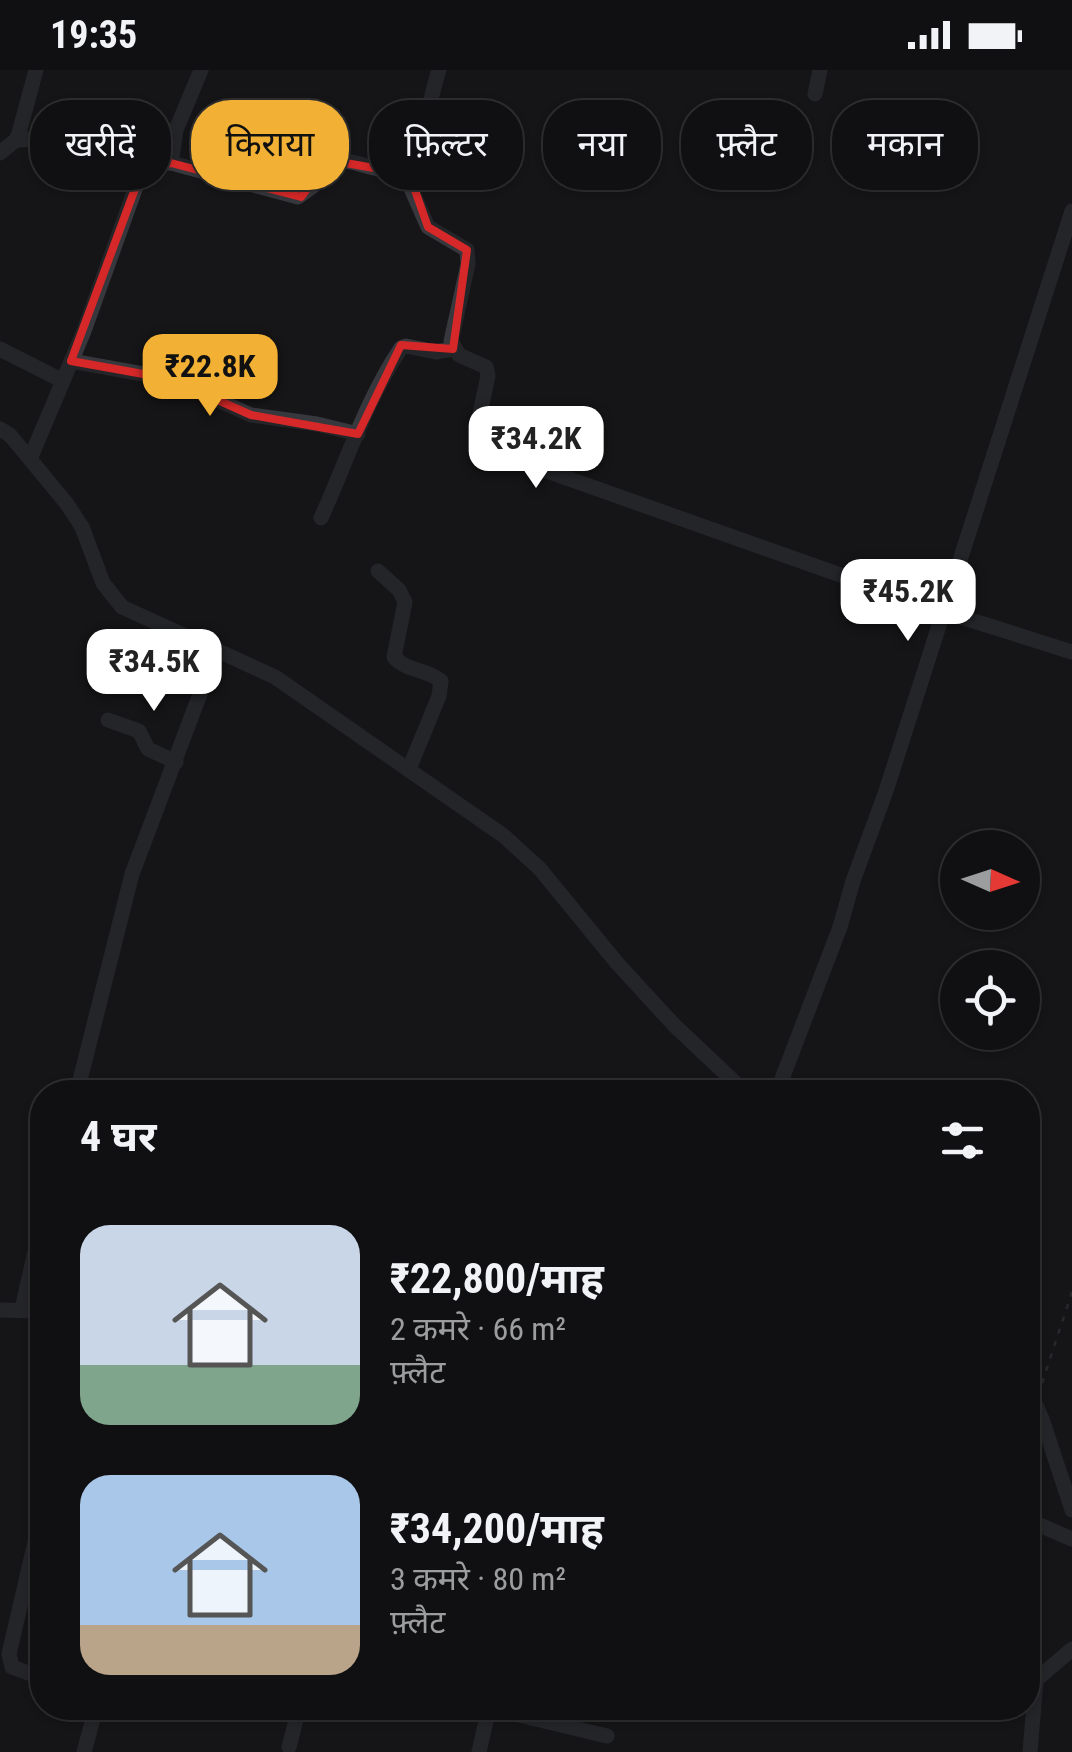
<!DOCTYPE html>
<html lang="hi">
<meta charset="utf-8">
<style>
:root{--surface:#101012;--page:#1e1e20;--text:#f1f3f6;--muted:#9c9d9f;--line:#303032;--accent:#f2b134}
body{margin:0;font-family:"Roboto Condensed","Noto Sans Devanagari",sans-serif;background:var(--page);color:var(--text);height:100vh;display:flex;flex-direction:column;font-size:38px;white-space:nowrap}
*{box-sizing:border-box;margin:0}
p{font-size:32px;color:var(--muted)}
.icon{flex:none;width:55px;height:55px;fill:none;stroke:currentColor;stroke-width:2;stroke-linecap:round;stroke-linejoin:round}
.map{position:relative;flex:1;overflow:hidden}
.drawer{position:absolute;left:30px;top:1010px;width:1010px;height:640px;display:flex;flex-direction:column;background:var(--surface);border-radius:40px;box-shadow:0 2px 8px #0004,0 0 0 2px var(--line)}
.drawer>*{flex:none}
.top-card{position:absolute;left:30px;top:30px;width:1012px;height:90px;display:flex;gap:20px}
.needle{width:65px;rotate:93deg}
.controls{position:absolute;left:940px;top:760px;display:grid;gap:20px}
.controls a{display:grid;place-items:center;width:100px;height:100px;border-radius:50%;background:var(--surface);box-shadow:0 2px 8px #0004,0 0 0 2px var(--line);font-size:50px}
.price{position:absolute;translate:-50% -85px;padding:0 22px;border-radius:20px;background:#fff;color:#222;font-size:32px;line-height:65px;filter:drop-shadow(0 2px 5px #0008)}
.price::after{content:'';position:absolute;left:50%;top:60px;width:30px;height:22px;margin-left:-15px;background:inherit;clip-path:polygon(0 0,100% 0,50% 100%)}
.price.active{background:var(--accent);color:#111}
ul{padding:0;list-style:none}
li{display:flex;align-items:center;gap:30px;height:250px;padding:0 50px}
li span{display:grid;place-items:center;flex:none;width:280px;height:200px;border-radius:30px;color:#555}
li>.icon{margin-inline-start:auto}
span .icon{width:120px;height:120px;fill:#fffc;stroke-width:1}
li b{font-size:42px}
h2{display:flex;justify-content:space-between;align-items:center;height:120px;padding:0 50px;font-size:42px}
.tag{padding:0 35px;border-radius:40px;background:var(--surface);box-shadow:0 2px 8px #0004,0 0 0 2px var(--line);font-size:35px;line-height:90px}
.tag.active{background:var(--accent);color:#111}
.status{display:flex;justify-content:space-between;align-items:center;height:70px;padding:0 50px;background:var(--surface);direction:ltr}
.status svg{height:28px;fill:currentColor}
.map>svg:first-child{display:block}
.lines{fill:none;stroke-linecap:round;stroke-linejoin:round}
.path{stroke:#3d3f44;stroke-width:2.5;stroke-dasharray:5 8;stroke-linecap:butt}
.minor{stroke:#37383d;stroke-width:15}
.marked{fill:none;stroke:#d62828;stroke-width:8;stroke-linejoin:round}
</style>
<div class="status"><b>19:35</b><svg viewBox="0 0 49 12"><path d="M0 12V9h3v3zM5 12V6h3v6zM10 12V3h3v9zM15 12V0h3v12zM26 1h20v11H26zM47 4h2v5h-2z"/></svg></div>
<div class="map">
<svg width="1072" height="1682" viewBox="0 0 1072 1682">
<rect width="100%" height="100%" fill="#161618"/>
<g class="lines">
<path class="path" d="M 1042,1313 L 1072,1222"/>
<g class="minor">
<path d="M 815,24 L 820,0"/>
<path d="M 16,70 C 53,71 98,36 128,38 C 143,39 162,57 175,66"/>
<path d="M 0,83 L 16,70 L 19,63 L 36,0"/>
<path d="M 405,92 L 409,114 L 428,157 L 467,180 L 468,194 L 451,271 L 459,285 L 486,297 L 488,306 L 479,348 L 478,363 L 482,378 L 942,541 L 1072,582"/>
<path d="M 171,93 L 176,60 L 201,0"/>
<path d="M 0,279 L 63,311"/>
<path d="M 71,291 L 171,309 L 251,345 L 317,354 L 358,364"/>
<path d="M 0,359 L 10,365 L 67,434 L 82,457 L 103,513 L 122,537 L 275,607 L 504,766 L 540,799 L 617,893 L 673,954 L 745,1022"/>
<path d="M 30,389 L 84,261 L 142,100 L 151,93 L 171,93 L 298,127 L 312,117 L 329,90 C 349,88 366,98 385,100 C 420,102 430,25 439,0"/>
<path d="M 321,448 C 347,391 366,330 401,278 L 406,276 L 436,282 L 453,279"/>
<path d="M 378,501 L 399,520 L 405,532 L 394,587 C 406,601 427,599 441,611 L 439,626 L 409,699"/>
<path d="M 108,650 L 139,661 L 148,679 L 176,692"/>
<path d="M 79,1014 L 112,1022"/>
<path d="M 77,1022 L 132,804 L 217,579"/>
<path d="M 777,1022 L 840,857 L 853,811 L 886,721 L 1072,141"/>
<path d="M 22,1239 L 42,1151"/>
<path d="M 0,1240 L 42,1241"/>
<path d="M 1028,1318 L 1042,1349 L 1072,1440"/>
<path d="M 42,1442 L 9,1584 L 12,1597 L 42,1608"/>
<path d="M 1028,1450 L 1072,1469"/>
<path d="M 490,1638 L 607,1666"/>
<path d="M 289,1677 L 299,1638"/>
<path d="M 84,1682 L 96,1638"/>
<path d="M 479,1682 L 489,1638"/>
<path d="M 1030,1682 L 1036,1610 L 1072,1579"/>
</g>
</g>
<path d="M0 0H1072V1682H0ZM 329,90 L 385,100 L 405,92 L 428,157 L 467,180 L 453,279 L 401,275 L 358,364 L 251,345 L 171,309 L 71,291 L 142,100 L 171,93 L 301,127 Z" fill="#161618" fill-opacity=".55" fill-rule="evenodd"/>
<path class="marked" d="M 329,90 L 385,100 L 405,92 L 428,157 L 467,180 L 453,279 L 401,275 L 358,364 L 251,345 L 171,309 L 71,291 L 142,100 L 171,93 L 301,127 Z"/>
</svg>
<div class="controls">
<a><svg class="needle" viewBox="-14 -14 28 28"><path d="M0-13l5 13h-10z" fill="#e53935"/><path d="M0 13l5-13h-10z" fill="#9c9d9f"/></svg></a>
<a><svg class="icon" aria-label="locate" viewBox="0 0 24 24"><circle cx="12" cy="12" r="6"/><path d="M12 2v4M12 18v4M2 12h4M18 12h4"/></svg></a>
</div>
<b class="price active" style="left:210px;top:349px">₹22.8K</b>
<b class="price" style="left:536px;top:421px">₹34.2K</b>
<b class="price" style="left:908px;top:574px">₹45.2K</b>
<b class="price" style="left:154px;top:644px">₹34.5K</b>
<div class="top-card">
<a class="tag">खरीदें</a>
<a class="tag active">किराया</a>
<a class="tag">फ़िल्टर</a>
<a class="tag">नया</a>
<a class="tag">फ़्लैट</a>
<a class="tag">मकान</a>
</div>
<section class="drawer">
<h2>4 घर<svg class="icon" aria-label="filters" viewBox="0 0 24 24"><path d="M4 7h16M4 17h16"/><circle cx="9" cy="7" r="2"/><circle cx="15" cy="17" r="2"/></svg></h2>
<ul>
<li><span style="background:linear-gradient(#c9d6e8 70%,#7fa58c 0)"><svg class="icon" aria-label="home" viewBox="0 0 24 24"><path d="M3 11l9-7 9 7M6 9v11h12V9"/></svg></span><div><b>₹22,800/माह</b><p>2 कमरे · 66 m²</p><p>फ़्लैट</p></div></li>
<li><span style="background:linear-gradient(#a9c7e8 75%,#b9a48a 0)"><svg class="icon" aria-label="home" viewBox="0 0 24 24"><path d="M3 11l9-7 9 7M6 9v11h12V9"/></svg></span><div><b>₹34,200/माह</b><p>3 कमरे · 80 m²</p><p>फ़्लैट</p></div></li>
</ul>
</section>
</div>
